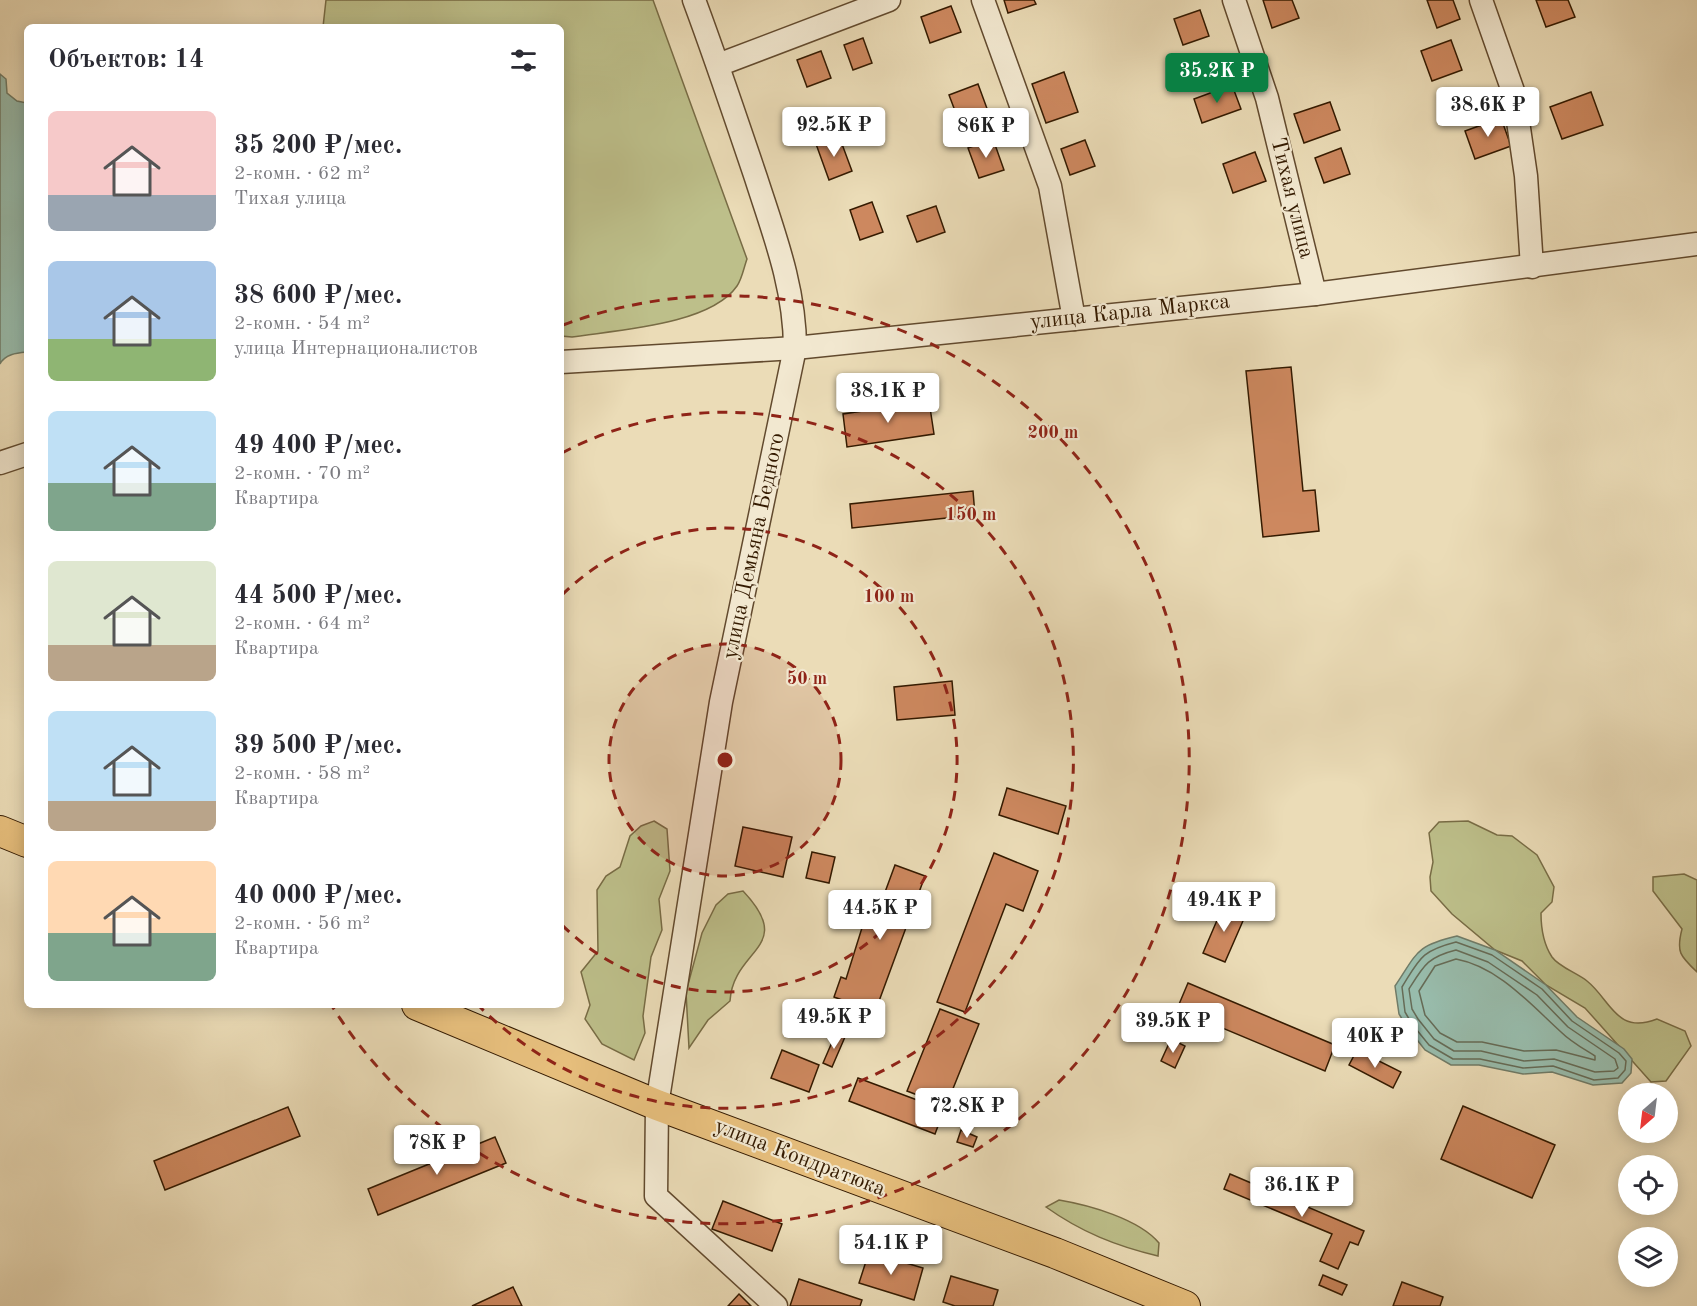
<!DOCTYPE html>
<html lang="ru">
<meta charset="utf-8">
<style>
:root{--surface:#fff;--page:#f7f7f7;--text:#2b2b33;--muted:#7c7c81;--accent:#0b8043}
body{margin:0;font-family:"Old Standard TT",serif;background:var(--page);color:var(--text);height:100vh;display:flex;flex-direction:column;font-size:22px;white-space:nowrap}
*{box-sizing:border-box;margin:0}
p{font-size:20px;color:var(--muted)}
.icon{flex:none;width:33px;height:33px;fill:none;stroke:currentColor;stroke-width:2;stroke-linecap:round;stroke-linejoin:round}
.map{position:relative;flex:1;overflow:hidden}
.sheet{position:absolute;left:24px;top:24px;width:540px;height:984px;display:flex;flex-direction:column;background:var(--surface);border-radius:9px;box-shadow:0 3px 15px #0003}
.sheet>*{flex:none}
.needle{width:39px;rotate:208deg}
.tools{position:absolute;left:1618px;top:1083px;display:grid;gap:12px}
.tools a{display:grid;place-items:center;width:60px;height:60px;border-radius:50%;background:var(--surface);box-shadow:0 3px 15px #0003;font-size:30px}
.price{position:absolute;translate:-50% -51px;padding:0 14px;border-radius:6px;background:#fff;color:#222;font-size:20px;line-height:39px;filter:drop-shadow(0 2px 3px #0008)}
.price::after{content:'';position:absolute;left:50%;top:36px;width:18px;height:14px;margin-left:-9px;background:inherit;clip-path:polygon(0 0,100% 0,50% 100%)}
.price.active{background:var(--accent);color:#fff}
ul{padding:0;list-style:none}
li{display:flex;align-items:center;gap:18px;height:150px;padding:0 24px}
li span{display:grid;place-items:center;flex:none;width:168px;height:120px;border-radius:9px;color:#555}
li>.icon{margin-inline-start:auto}
span .icon{width:72px;height:72px;fill:#fffc;stroke-width:1}
li b{font-size:26px}
h2{display:flex;justify-content:space-between;align-items:center;height:72px;padding:0 24px;font-size:26px}
.map>svg:first-child{display:block}
.green{fill:#bdbf8a;stroke:#786c45;stroke-width:1.5}
.water{fill:#98bcac;stroke:#707b67;stroke-width:1.5}
.lines{fill:none;stroke-linecap:round;stroke-linejoin:round}
.shore{stroke:#666b56;stroke-width:1.5}
.building{fill:#cd885f;stroke:#341a00;stroke-width:1.5}
.minor-casing{stroke:#624a2e;stroke-width:25}
.major-casing{stroke:#341a00;stroke-width:32}
.minor{stroke:#f2e8d0;stroke-width:22}
.major{stroke:#e6be7c;stroke-width:30}
.ring{fill:none;stroke:#8f2418;stroke-width:3;stroke-dasharray:10 8}
.labels{text-anchor:middle;dominant-baseline:central;stroke-width:4.5;stroke-linejoin:round;paint-order:stroke}
.street-label{font-size:22px;fill:#341a00;stroke:#f2e8d0}
.centre{fill:#8f2418;stroke:#f2e8d0;stroke-width:3}
.ring-label{font-size:18px;text-anchor:middle;font-weight:bold;fill:#8f2418;stroke:#f2e8d0;stroke-width:4.5;stroke-linejoin:round;paint-order:stroke}
</style>
<div class="map">
<svg width="1697" height="1306" viewBox="0 0 1697 1306">
<rect width="100%" height="100%" fill="#ebdcb7"/>
<filter id="stains"><feTurbulence type="fractalNoise" baseFrequency=".00333" numOctaves="4"/><feColorMatrix values="0 0 0 0 .2 0 0 0 0 .09 0 0 0 0 .02 0 0 0 .5 -.17"/></filter>
<radialGradient id="worn" r=".72"><stop offset=".6" stop-color="#630" stop-opacity="0"/><stop offset="1" stop-color="#630" stop-opacity=".3"/></radialGradient>
<g class="green">
<path d="M 326,0 L 653,0 L 747,259 C 744,267 742,279 737,286 C 710,325 617,330 572,337 L 561,336 L 561,27 L 323,27 Z"/>
<path d="M 654,821 L 667,829 L 670,871 L 659,899 L 662,930 L 651,957 L 643,1016 L 645,1033 L 634,1060 L 602,1044 L 585,1019 L 590,1005 L 581,972 L 598,951 L 597,890 L 606,876 L 620,867 L 630,836 L 641,826 Z"/>
<path d="M 1468,821 L 1497,835 L 1512,836 L 1537,855 L 1554,887 L 1552,902 L 1541,913 C 1541,927 1544,945 1552,957 C 1559,967 1577,973 1587,981 C 1611,1000 1616,1035 1657,1019 L 1685,1031 L 1691,1046 L 1666,1081 L 1651,1082 L 1585,1008 L 1546,985 L 1522,961 L 1495,950 L 1452,914 L 1431,891 L 1430,877 L 1433,862 L 1429,833 L 1439,822 Z"/>
<path d="M 1684,874 L 1697,880 L 1697,972 C 1680,956 1676,952 1682,929 L 1653,891 L 1653,877 Z"/>
<path d="M 743,891 C 797,948 733,948 730,1001 L 708,1020 L 689,1048 L 686,992 L 702,933 L 716,905 L 728,894 Z"/>
<path d="M 1059,1200 C 1089,1205 1139,1219 1159,1243 L 1158,1256 C 1116,1246 1081,1232 1046,1207 Z"/>
</g>
<g class="water">
<path d="M 0,74 L 6,79 L 7,93 L 17,101 L 27,103 L 27,352 C 17,353 5,354 0,364 Z"/>
<path d="M 1457,936 L 1495,950 L 1546,985 L 1577,1017 L 1624,1049 L 1632,1059 L 1631,1073 L 1622,1083 L 1593,1085 L 1552,1072 L 1523,1074 L 1479,1065 L 1451,1065 L 1425,1050 L 1407,1027 L 1399,1014 L 1395,986 C 1418,952 1415,946 1457,936 Z"/>
</g>
<g class="lines">
<g class="shore">
<path d="M 1456,942 L 1492,955 L 1542,989 L 1572,1021 L 1619,1053 L 1626,1061 L 1625,1070 L 1618,1078 L 1594,1080 L 1553,1066 L 1523,1068 L 1480,1059 L 1453,1059 L 1429,1045 L 1412,1024 L 1405,1012 L 1402,987 C 1420,958 1421,951 1456,942 Z"/>
<path d="M 1456,950 L 1488,962 L 1537,995 L 1568,1027 L 1615,1059 L 1618,1068 L 1614,1071 L 1595,1072 L 1554,1059 L 1524,1061 L 1481,1051 L 1454,1051 L 1434,1039 L 1418,1019 L 1412,1009 L 1409,989 C 1424,965 1428,957 1456,950 Z"/>
<path d="M 1456,959 C 1499,967 1531,1005 1561,1032 C 1571,1042 1584,1049 1595,1056 L 1595,1060 L 1556,1050 L 1524,1051 L 1482,1042 L 1457,1042 L 1440,1033 L 1425,1015 L 1419,991 L 1435,966 Z"/>
</g>
</g>
<g class="building">
<path d="M 1004,0 L 1034,0 L 1036,4 L 1008,13 Z"/>
<path d="M 1263,0 L 1292,0 L 1299,18 L 1272,28 Z"/>
<path d="M 1427,0 L 1453,0 L 1460,19 L 1437,28 Z"/>
<path d="M 1536,0 L 1568,0 L 1575,17 L 1546,27 Z"/>
<path d="M 951,6 L 961,32 L 930,43 L 921,17 Z"/>
<path d="M 1200,10 L 1209,36 L 1183,45 L 1174,19 Z"/>
<path d="M 863,38 L 872,63 L 853,70 L 844,45 Z"/>
<path d="M 1451,40 L 1462,70 L 1432,81 L 1421,51 Z"/>
<path d="M 821,51 L 831,78 L 807,87 L 797,60 Z"/>
<path d="M 1064,72 L 1078,112 L 1046,123 L 1032,84 Z"/>
<path d="M 978,84 L 989,114 L 960,124 L 949,95 Z"/>
<path d="M 1232,85 L 1241,109 L 1202,123 L 1194,99 Z"/>
<path d="M 1591,92 L 1603,125 L 1562,139 L 1550,107 Z"/>
<path d="M 1330,102 L 1340,130 L 1304,143 L 1294,114 Z"/>
<path d="M 1501,118 L 1511,146 L 1475,159 L 1465,131 Z"/>
<path d="M 839,136 L 852,171 L 829,180 L 816,144 Z"/>
<path d="M 993,139 L 1004,170 L 979,178 L 968,148 Z"/>
<path d="M 1085,140 L 1095,166 L 1070,175 L 1061,149 Z"/>
<path d="M 1341,148 L 1350,174 L 1324,183 L 1315,158 Z"/>
<path d="M 1255,152 L 1266,181 L 1233,193 L 1223,164 Z"/>
<path d="M 872,202 L 883,232 L 860,240 L 850,210 Z"/>
<path d="M 936,206 L 945,232 L 917,242 L 907,216 Z"/>
<path d="M 1291,367 L 1303,491 L 1315,490 L 1319,531 L 1263,537 L 1246,371 Z"/>
<path d="M 929,401 L 934,434 L 847,447 L 843,414 Z"/>
<path d="M 973,491 L 975,515 L 852,528 L 850,504 Z"/>
<path d="M 952,681 L 955,715 L 897,720 L 894,687 Z"/>
<path d="M 1007,788 L 1066,806 L 1058,834 L 999,815 Z"/>
<path d="M 743,827 L 792,837 L 783,877 L 735,866 Z"/>
<path d="M 812,852 L 835,857 L 829,883 L 806,878 Z"/>
<path d="M 994,853 L 1038,871 L 1023,911 L 1006,904 L 965,1012 L 937,1002 Z"/>
<path d="M 895,865 L 925,876 L 875,1012 L 834,997 L 841,977 L 846,979 L 871,899 L 881,903 Z"/>
<path d="M 1224,904 L 1246,914 L 1225,962 L 1203,953 Z"/>
<path d="M 1188,983 L 1335,1045 L 1325,1071 L 1177,1009 Z"/>
<path d="M 940,1009 L 979,1024 L 946,1106 L 907,1091 Z"/>
<path d="M 836,1033 L 845,1037 L 832,1067 L 823,1063 Z"/>
<path d="M 1171,1039 L 1185,1046 L 1175,1068 L 1161,1061 Z"/>
<path d="M 782,1050 L 819,1065 L 809,1092 L 771,1078 Z"/>
<path d="M 1357,1050 L 1401,1072 L 1393,1088 L 1349,1065 Z"/>
<path d="M 858,1078 L 944,1110 L 935,1134 L 849,1101 Z"/>
<path d="M 1463,1106 L 1555,1145 L 1532,1198 L 1441,1159 Z"/>
<path d="M 288,1107 L 300,1136 L 165,1190 L 154,1161 Z"/>
<path d="M 961,1130 L 977,1137 L 973,1147 L 957,1142 Z"/>
<path d="M 495,1137 L 506,1163 L 378,1215 L 368,1189 Z"/>
<path d="M 1230,1174 L 1364,1231 L 1358,1245 L 1350,1242 L 1338,1269 L 1320,1261 L 1332,1234 L 1224,1189 Z"/>
<path d="M 723,1201 L 782,1224 L 772,1251 L 712,1229 Z"/>
<path d="M 869,1252 L 923,1268 L 914,1300 L 859,1283 Z"/>
<path d="M 1323,1275 L 1347,1285 L 1342,1295 L 1319,1285 Z"/>
<path d="M 951,1276 L 998,1290 L 993,1306 L 955,1306 L 943,1302 Z"/>
<path d="M 799,1279 L 862,1300 L 860,1306 L 790,1306 Z"/>
<path d="M 1402,1282 L 1443,1297 L 1440,1306 L 1393,1306 Z"/>
<path d="M 513,1287 L 522,1306 L 472,1306 Z"/>
<path d="M 739,1294 L 751,1306 L 728,1306 Z"/>
</g>
<g class="lines">
<g class="minor-casing">
<g id="minor">
<path d="M 694,0 C 716,59 736,119 756,178 C 774,234 795,288 795,348 L 721,702 L 657,1105 L 656,1196 L 776,1306"/>
<path d="M 983,0 L 1050,186 L 1074,319"/>
<path d="M 1234,0 L 1267,98 L 1315,294"/>
<path d="M 1481,0 L 1514,94 L 1526,176 L 1532,267"/>
<path d="M 718,65 L 889,0"/>
<path d="M 561,362 L 795,348 L 1074,319 L 1315,294 L 1697,244"/>
<path d="M 0,463 L 27,454"/>
</g>
</g>
<g class="major-casing">
<g id="major">
<path d="M 0,831 L 27,842"/>
<path d="M 417,1005 L 657,1105 L 1055,1253 L 1185,1306"/>
</g>
</g>
<use href="#minor" class="minor"/>
<use href="#major" class="major"/>
</g>
<circle cx="725" cy="760" r="116" fill="#8f2418" fill-opacity=".12"/>
<g class="ring">
<circle cx="725" cy="760" r="116"/>
<path d="M562 595A232 232 0 1 1 562 925"/>
<path d="M562 453A348 348 0 1 1 479 1006"/>
<path d="M563 325A464 464 0 1 1 332 1006"/>
</g>
<g class="labels">
<g class="street-label">
<text transform="translate(1292 198) rotate(76)">Тихая улица</text>
<text transform="translate(1130 312) rotate(-6)">улица Карла Маркса</text>
<text transform="translate(754 546) rotate(-78)">улица Демьяна Бедного</text>
<text transform="translate(800 1158) rotate(21)">улица Кондратюка</text>
</g>
</g>
<circle cx="725" cy="760" r="9" class="centre"/>
<g class="ring-label">
<text x="1053" y="438">200 m</text>
<text x="971" y="520">150 m</text>
<text x="889" y="602">100 m</text>
<text x="807" y="684">50 m</text>
</g>
<rect width="100%" height="100%" filter="url(#stains)"/>
<rect width="100%" height="100%" fill="url(#worn)"/>
</svg>
<div class="tools">
<a><svg class="needle" viewBox="-14 -14 28 28"><path d="M0-13l5 13h-10z" fill="#e53935"/><path d="M0 13l5-13h-10z" fill="#7c7c81"/></svg></a>
<a><svg class="icon" aria-label="locate" viewBox="0 0 24 24"><circle cx="12" cy="12" r="6"/><path d="M12 2v4M12 18v4M2 12h4M18 12h4"/></svg></a>
<a><svg class="icon" aria-label="layers" viewBox="0 0 24 24"><path d="M12 4l9 5-9 5-9-5zM3 14l9 5 9-5"/></svg></a>
</div>
<b class="price active" style="left:1217px;top:104px">35.2K ₽</b>
<b class="price" style="left:1488px;top:138px">38.6K ₽</b>
<b class="price" style="left:834px;top:158px">92.5K ₽</b>
<b class="price" style="left:986px;top:159px">86K ₽</b>
<b class="price" style="left:888px;top:424px">38.1K ₽</b>
<b class="price" style="left:1224px;top:933px">49.4K ₽</b>
<b class="price" style="left:880px;top:941px">44.5K ₽</b>
<b class="price" style="left:834px;top:1050px">49.5K ₽</b>
<b class="price" style="left:1173px;top:1054px">39.5K ₽</b>
<b class="price" style="left:1375px;top:1069px">40K ₽</b>
<b class="price" style="left:967px;top:1139px">72.8K ₽</b>
<b class="price" style="left:437px;top:1176px">78K ₽</b>
<b class="price" style="left:1302px;top:1218px">36.1K ₽</b>
<b class="price" style="left:891px;top:1276px">54.1K ₽</b>
<section class="sheet">
<h2>Объектов: 14<svg class="icon" aria-label="filters" viewBox="0 0 24 24"><path d="M4 7h16M4 17h16"/><circle cx="9" cy="7" r="2"/><circle cx="15" cy="17" r="2"/></svg></h2>
<ul>
<li><span style="background:linear-gradient(#f6c9c9 70%,#9aa5b1 0)"><svg class="icon" aria-label="home" viewBox="0 0 24 24"><path d="M3 11l9-7 9 7M6 9v11h12V9"/></svg></span><div><b>35 200 ₽/мес.</b><p>2-комн. · 62 m²</p><p>Тихая улица</p></div></li>
<li><span style="background:linear-gradient(#a9c7e8 65%,#8fb573 0)"><svg class="icon" aria-label="home" viewBox="0 0 24 24"><path d="M3 11l9-7 9 7M6 9v11h12V9"/></svg></span><div><b>38 600 ₽/мес.</b><p>2-комн. · 54 m²</p><p>улица Интернационалистов</p></div></li>
<li><span style="background:linear-gradient(#bfe0f5 60%,#7fa58c 0)"><svg class="icon" aria-label="home" viewBox="0 0 24 24"><path d="M3 11l9-7 9 7M6 9v11h12V9"/></svg></span><div><b>49 400 ₽/мес.</b><p>2-комн. · 70 m²</p><p>Квартира</p></div></li>
<li><span style="background:linear-gradient(#dfe7d0 70%,#b9a48a 0)"><svg class="icon" aria-label="home" viewBox="0 0 24 24"><path d="M3 11l9-7 9 7M6 9v11h12V9"/></svg></span><div><b>44 500 ₽/мес.</b><p>2-комн. · 64 m²</p><p>Квартира</p></div></li>
<li><span style="background:linear-gradient(#bfe0f5 75%,#b9a48a 0)"><svg class="icon" aria-label="home" viewBox="0 0 24 24"><path d="M3 11l9-7 9 7M6 9v11h12V9"/></svg></span><div><b>39 500 ₽/мес.</b><p>2-комн. · 58 m²</p><p>Квартира</p></div></li>
<li><span style="background:linear-gradient(#ffd9b3 60%,#7fa58c 0)"><svg class="icon" aria-label="home" viewBox="0 0 24 24"><path d="M3 11l9-7 9 7M6 9v11h12V9"/></svg></span><div><b>40 000 ₽/мес.</b><p>2-комн. · 56 m²</p><p>Квартира</p></div></li>
</ul>
</section>
</div>
